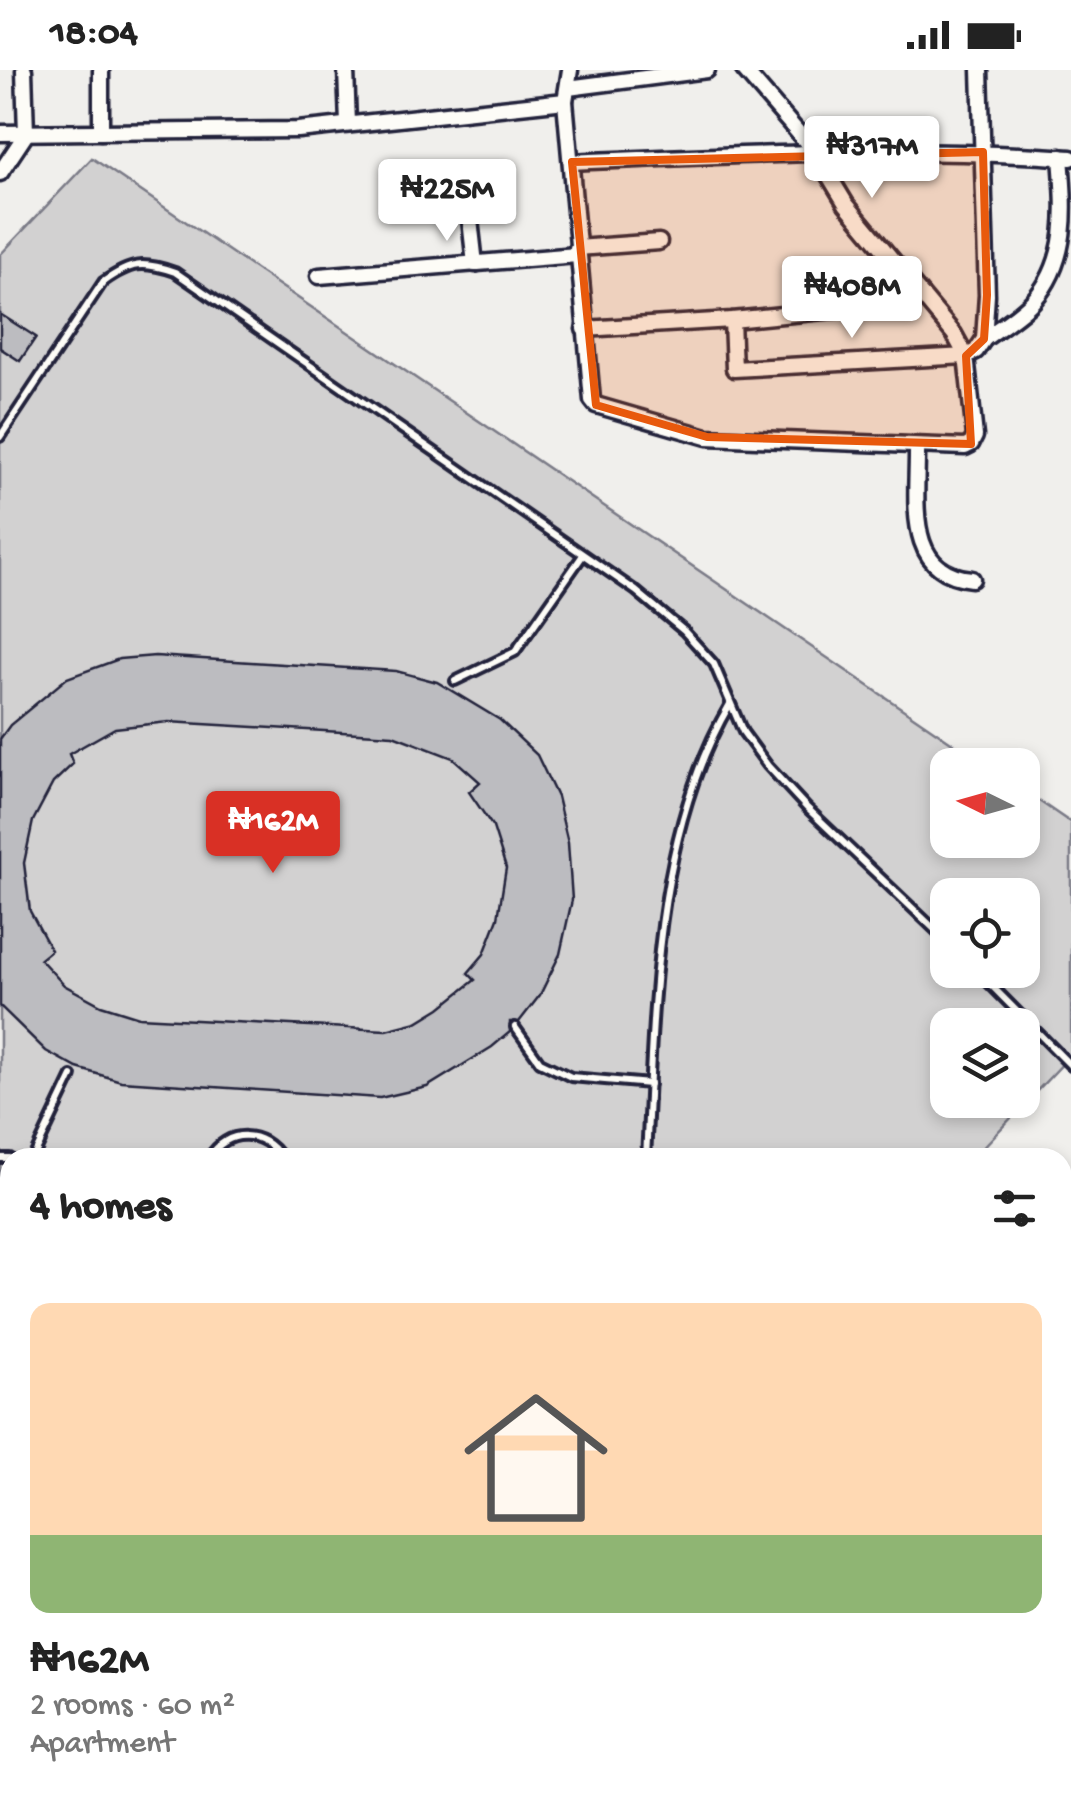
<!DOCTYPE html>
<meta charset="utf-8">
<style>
:root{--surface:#fff;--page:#f2f2f2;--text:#222;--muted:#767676;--line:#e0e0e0;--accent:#d93025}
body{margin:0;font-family:"Gochi Hand",sans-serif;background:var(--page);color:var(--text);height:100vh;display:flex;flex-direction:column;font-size:38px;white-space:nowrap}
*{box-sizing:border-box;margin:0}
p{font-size:32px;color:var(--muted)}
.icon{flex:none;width:55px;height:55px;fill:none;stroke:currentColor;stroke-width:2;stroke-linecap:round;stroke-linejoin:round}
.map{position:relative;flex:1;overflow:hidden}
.panel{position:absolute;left:0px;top:1078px;width:1072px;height:672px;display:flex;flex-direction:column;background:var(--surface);border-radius:30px 30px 0 0;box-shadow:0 5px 15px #0003}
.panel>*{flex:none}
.needle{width:65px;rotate:275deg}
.fabs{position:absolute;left:930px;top:678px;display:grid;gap:20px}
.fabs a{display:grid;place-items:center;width:110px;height:110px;border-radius:20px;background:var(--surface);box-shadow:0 5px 15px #0003;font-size:50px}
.price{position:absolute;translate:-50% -85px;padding:0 22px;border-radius:10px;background:#fff;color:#222;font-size:32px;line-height:65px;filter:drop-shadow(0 2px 5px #0008)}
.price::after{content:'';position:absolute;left:50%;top:60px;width:30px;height:22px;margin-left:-15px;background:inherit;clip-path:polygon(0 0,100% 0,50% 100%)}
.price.active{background:var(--accent);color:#fff}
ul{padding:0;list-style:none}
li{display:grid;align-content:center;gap:20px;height:530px;padding:0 30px}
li+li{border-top:2px solid var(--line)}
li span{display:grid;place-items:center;height:310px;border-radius:20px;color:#555}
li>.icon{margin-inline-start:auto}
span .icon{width:180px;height:180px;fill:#fffc;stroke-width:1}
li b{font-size:42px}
h2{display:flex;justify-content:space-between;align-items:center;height:120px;padding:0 30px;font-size:42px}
.status{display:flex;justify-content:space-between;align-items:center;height:70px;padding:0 50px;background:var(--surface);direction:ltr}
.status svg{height:28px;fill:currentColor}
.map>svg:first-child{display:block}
.green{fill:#d2d1d1;stroke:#7a7a86;stroke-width:2.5;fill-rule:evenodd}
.building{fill:#bcbcc0;stroke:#22223b;stroke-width:2.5;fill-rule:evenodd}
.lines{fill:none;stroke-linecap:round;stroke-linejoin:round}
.service-casing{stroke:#22223b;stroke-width:14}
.minor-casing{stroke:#22223b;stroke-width:21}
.secondary-casing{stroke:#22223b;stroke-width:25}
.service{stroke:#fdfcf7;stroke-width:6}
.minor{stroke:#fdfcf7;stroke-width:14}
.secondary{stroke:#fdfcf7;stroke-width:18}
.marked{fill:#e8590c;fill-opacity:0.2;stroke:#e8590c;stroke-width:8;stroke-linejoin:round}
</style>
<div class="status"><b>18:04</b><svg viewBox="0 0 49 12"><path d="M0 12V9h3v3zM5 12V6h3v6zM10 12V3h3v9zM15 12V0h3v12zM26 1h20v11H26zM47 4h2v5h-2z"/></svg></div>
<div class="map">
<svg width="1071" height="1749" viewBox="0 0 1071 1749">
<rect width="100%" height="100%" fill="#f0efec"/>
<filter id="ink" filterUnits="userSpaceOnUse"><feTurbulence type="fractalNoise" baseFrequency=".01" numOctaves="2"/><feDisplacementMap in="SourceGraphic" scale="20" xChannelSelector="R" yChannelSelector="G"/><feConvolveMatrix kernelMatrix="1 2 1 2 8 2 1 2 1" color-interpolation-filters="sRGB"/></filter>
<g filter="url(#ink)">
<path class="green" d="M 92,88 L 985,695 L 948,695 L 948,770 L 1022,770 L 1023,720 L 1071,753 L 1071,985 L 974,1087 L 10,1088 L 10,1521 L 0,1514 L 0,185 ZM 948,825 L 1022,825 L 1022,900 L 948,900 ZM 948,955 L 1022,955 L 1022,1030 L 948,1030 Z"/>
<g class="building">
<path d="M 0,244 L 36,267 L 20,291 L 0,278 Z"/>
<path d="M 155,586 L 396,601 L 437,612 L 500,650 L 537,685 L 557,727 L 568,773 L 572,830 L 560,884 L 540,925 L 519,952 L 510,952 L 510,962 L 492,977 L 427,1017 L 380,1028 L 121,1011 L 77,998 L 46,981 L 0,936 L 0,669 L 10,655 L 67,608 L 119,589 ZM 168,652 L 393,665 L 453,688 L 480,712 L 469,722 L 493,757 L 506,798 L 498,848 L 484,884 L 468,903 L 475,910 L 440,938 L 417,952 L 386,960 L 139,947 L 101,935 L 64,915 L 40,889 L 51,880 L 30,841 L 24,793 L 33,751 L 53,713 L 73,694 L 69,684 L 115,658 Z"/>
</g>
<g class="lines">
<g class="service-casing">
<g id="service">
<path d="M 0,367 L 103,212 C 131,192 143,191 175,202 L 636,521 L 684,561 L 714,594 L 743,662 L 768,696 L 806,737 L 948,872"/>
<path d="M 455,611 L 515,582 L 583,485"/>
<path d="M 976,900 L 1071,996"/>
<path d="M 515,957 L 540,992 L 571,1007 L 650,1014"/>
<path d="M 0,1088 L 10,1088"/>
<path d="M 33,1088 L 72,1006"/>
<path d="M 209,1088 C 227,1058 263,1059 281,1088"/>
<path d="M 646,1088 C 654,939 653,765 730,634"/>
<path d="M 419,1740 L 430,1749"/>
<path d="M 458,1740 L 468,1749"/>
</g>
</g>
<g class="minor-casing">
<g id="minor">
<path d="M 346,0 L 348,54"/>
<path d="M 570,0 L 565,31 L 592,330 L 596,335 L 707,367 L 965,377 L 971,374 L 975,366 L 966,286 L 976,281 L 984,269 L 987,225 L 980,0"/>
<path d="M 568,18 L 707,0"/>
<path d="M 101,62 L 101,0"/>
<path d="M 0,63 L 298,60 L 565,31"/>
<path d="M 572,92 C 739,85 905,76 1071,88"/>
<path d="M 0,103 L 26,64 L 24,0"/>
<path d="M 469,141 L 475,194"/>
<path d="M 577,178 L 659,172"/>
<path d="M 319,206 L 577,185"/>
<path d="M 732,250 L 734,299 L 966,286 L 954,264 L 846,134 L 814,81 L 744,0"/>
<path d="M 584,259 L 732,250 L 864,237"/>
<path d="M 984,269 C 1000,257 1021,245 1034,230 C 1070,189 1065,137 1061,87"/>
<path d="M 917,377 C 918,428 903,503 972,509"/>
<path d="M 0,1550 L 10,1557"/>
<path d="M 278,1740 L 291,1749"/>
<path d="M 645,1740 L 652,1749"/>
<path d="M 0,1742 L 94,1749"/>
</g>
</g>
<g class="secondary-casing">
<g id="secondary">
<path d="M 1062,1147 L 1071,1140"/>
<path d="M 1062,1175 L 1071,1167"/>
<path d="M 473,1749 L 480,1740"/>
<path d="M 501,1749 L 507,1740"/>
</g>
</g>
<use href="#service" class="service"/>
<use href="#minor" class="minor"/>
<use href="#secondary" class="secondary"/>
</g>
</g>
<path class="marked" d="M 983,82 L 987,225 L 984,269 L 966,286 L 971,374 L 707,367 L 596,335 L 572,92 Z"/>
</svg>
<div class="fabs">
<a><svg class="needle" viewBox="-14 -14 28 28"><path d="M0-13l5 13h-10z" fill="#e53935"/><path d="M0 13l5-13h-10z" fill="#767676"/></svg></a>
<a><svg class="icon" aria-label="locate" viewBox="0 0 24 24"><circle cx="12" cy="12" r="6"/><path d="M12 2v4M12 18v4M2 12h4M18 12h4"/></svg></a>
<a><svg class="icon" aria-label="layers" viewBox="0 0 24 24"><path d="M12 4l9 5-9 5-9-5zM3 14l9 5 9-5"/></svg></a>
</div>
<b class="price" style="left:872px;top:131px">₦317M</b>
<b class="price" style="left:447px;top:174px">₦225M</b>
<b class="price" style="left:852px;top:271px">₦408M</b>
<b class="price active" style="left:273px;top:806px">₦162M</b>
<section class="panel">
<h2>4 homes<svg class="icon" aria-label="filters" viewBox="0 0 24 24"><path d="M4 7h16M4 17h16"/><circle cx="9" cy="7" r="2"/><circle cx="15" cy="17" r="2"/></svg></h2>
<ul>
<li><span style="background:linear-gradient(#ffd9b3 75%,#8fb573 0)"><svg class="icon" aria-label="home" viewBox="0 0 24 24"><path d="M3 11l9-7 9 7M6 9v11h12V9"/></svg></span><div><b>₦162M</b><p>2 rooms · 60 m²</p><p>Apartment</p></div></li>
</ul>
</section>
</div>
